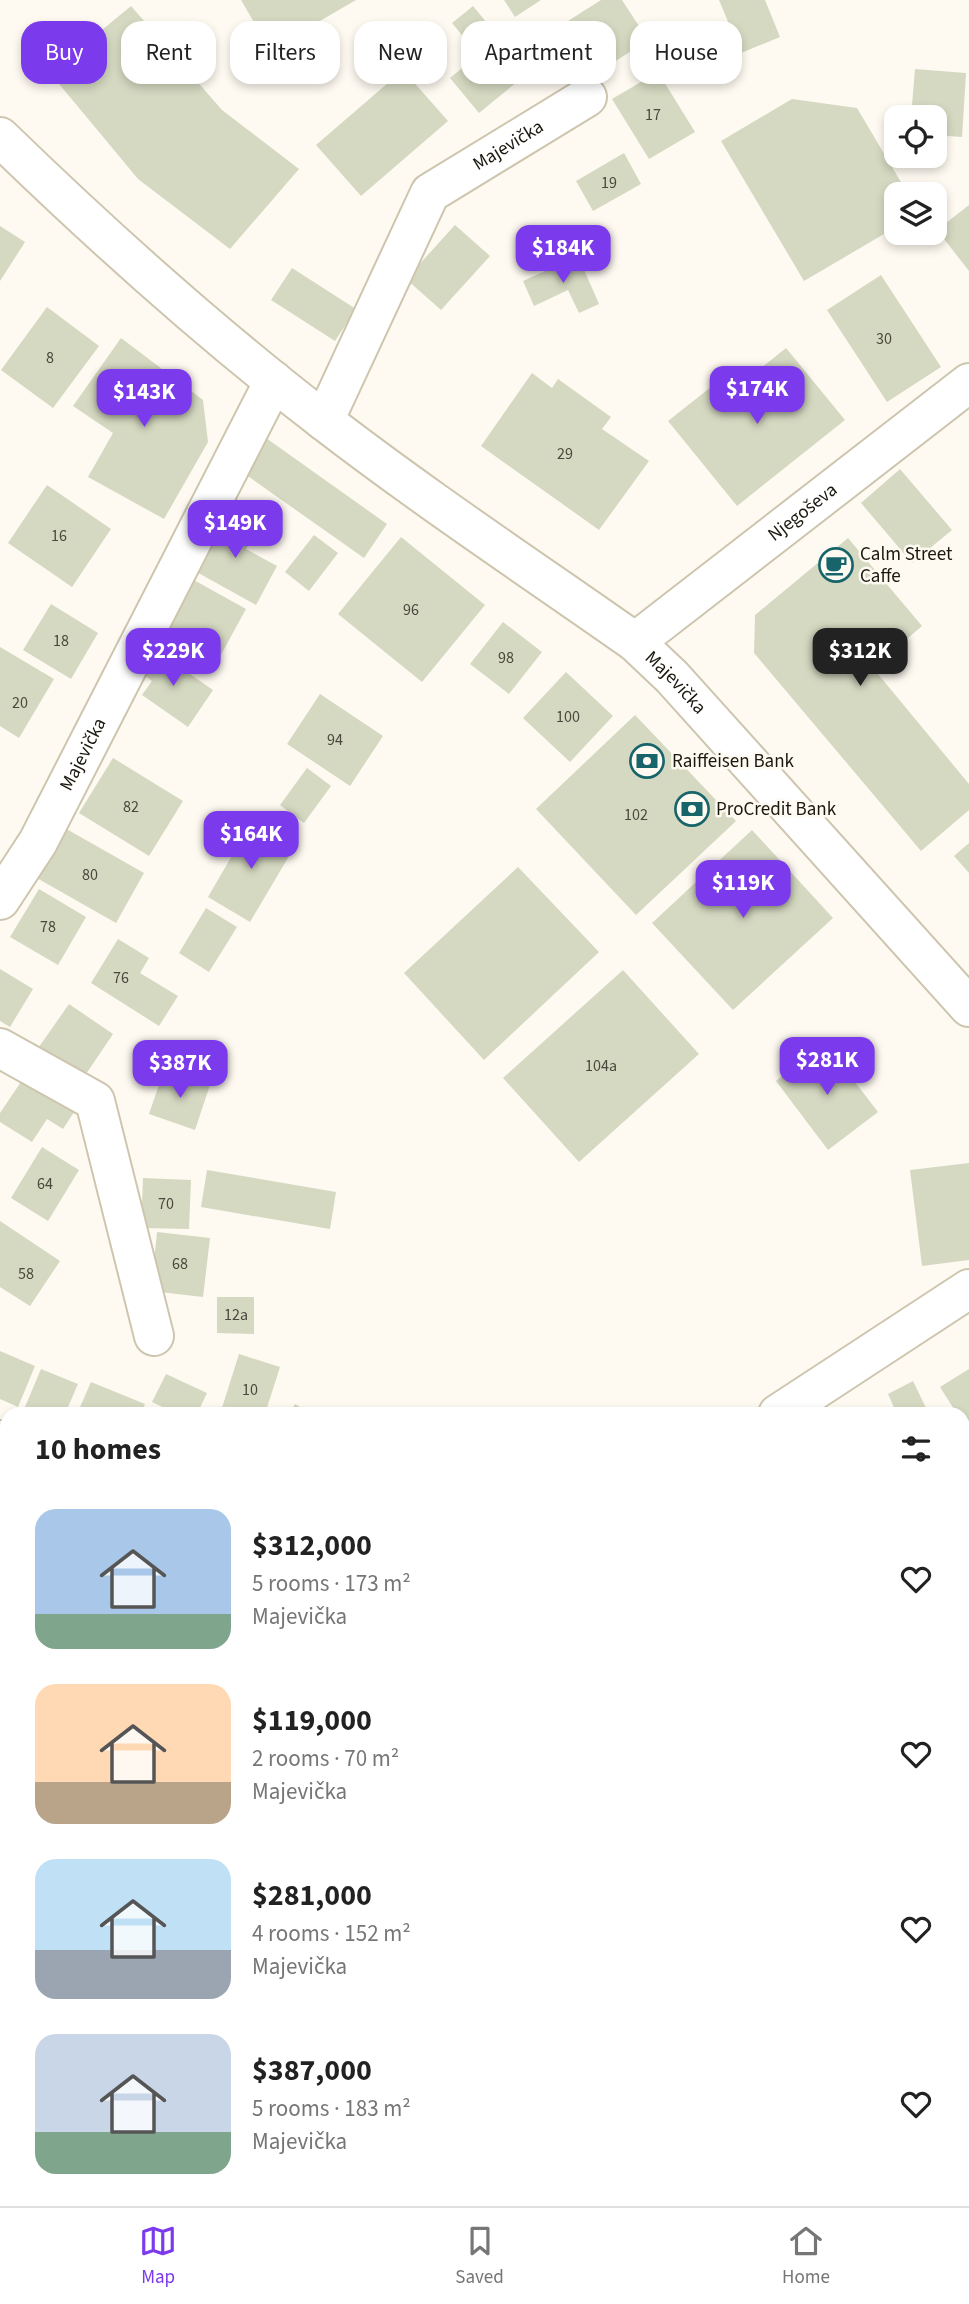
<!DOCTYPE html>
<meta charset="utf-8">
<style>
:root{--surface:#fff;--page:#f6f6f6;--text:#222;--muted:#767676;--line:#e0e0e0;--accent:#7c3aed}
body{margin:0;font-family:"Source Sans 3",sans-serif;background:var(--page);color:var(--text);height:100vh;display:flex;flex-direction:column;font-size:26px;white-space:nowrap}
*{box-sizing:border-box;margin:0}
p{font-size:23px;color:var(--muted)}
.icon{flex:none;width:38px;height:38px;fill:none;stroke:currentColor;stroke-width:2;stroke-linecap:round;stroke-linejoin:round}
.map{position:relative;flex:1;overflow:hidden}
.sheet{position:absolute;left:0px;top:1407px;width:970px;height:800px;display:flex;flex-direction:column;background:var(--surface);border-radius:21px 21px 0 0;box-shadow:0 4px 10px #0003}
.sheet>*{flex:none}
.banner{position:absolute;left:21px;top:21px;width:928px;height:63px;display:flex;gap:14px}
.buttons{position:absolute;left:884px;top:105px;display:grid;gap:14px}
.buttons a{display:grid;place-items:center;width:63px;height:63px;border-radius:14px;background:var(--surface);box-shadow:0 4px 10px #0003;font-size:35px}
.price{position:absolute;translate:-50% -60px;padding:0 16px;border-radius:14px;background:var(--accent);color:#fff;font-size:23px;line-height:46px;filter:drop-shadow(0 2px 4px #0008)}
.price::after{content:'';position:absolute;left:50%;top:42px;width:21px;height:16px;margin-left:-10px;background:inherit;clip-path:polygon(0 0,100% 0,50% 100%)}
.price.selected{background:#222;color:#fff}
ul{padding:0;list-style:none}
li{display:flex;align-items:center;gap:21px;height:175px;padding:0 35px}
li span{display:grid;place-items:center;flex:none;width:196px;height:140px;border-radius:21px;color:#555}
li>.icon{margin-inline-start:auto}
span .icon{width:84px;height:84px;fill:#fffc;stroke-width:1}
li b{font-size:30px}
h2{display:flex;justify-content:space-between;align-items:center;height:84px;padding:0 35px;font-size:30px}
.tag{padding:0 24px;border-radius:21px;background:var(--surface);box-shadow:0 4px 10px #0003;font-size:24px;line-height:63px}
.tag.selected{background:var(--accent);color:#fff}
.tabs{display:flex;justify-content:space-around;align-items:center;height:98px;border-top:2px solid var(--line);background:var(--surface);font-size:19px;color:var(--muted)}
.tabs a{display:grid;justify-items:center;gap:4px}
.tabs .selected{color:var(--accent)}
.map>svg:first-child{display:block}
.building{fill:#d5d9c1}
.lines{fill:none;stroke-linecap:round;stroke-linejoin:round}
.street-casing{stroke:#cdc5ae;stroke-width:42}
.secondary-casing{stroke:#cdc5ae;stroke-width:42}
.street{stroke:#fff;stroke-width:38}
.secondary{stroke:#fff;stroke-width:38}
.labels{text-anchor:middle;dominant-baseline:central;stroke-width:5;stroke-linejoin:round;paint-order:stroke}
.number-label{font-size:16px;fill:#4a483c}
.street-label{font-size:19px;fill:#1b1810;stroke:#fefaf1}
.poi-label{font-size:19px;fill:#1b1810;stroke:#fefaf1;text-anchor:start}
</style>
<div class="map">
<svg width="969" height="2206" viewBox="0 0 969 2206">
<rect width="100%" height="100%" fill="#fefaf1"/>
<g class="building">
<path d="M 241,0 L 356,0 L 270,50 Z"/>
<path d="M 504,0 L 541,0 L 515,17 Z"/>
<path d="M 601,0 L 622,0 L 648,40 L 579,85 L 546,35 Z"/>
<path d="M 719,0 L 765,0 L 780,37 L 741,53 Z"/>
<path d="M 131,6 L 222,110 L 299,169 L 230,249 L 138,179 L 50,73 Z"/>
<path d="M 473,6 L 528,73 L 479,113 L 450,78 L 478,55 L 452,23 Z"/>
<path d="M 915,69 L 966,73 L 962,137 L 934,135 L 934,117 L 911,117 Z"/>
<path d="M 403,70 L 448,121 L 361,196 L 316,145 Z"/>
<path d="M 658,72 L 695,132 L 649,159 L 612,99 Z"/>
<path d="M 792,99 L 857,108 L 908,194 L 896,194 L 896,227 L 804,281 L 721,141 Z"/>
<path d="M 624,153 L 641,184 L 593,211 L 576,181 Z"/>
<path d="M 969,205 L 969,271 L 937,230 Z"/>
<path d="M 455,225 L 490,256 L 441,310 L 406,279 Z"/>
<path d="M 0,226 L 25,242 L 0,281 Z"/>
<path d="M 578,256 L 599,304 L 579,313 L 568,290 L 534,306 L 523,281 Z"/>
<path d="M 292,268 L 356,309 L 335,341 L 271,300 Z"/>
<path d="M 881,275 L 941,367 L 887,402 L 827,310 Z"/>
<path d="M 47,307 L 99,346 L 53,408 L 1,370 Z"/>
<path d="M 121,338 L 203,400 L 208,442 L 164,519 L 88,477 L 113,433 L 73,406 Z"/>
<path d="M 786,348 L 845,420 L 737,506 L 668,421 L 711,387 L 721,400 Z"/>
<path d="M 532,373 L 552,388 L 558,379 L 611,417 L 602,429 L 649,461 L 599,530 L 481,446 Z"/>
<path d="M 266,438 L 387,524 L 364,558 L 242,472 Z"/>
<path d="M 900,469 L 952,530 L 912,563 L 861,503 Z"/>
<path d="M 47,485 L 111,529 L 72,587 L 8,543 Z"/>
<path d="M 226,511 L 258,528 L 246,549 L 277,566 L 256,605 L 193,570 Z"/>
<path d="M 314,535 L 338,553 L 309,591 L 285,572 Z"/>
<path d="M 401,537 L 485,605 L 422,682 L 338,614 Z"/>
<path d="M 848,538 L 922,626 L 873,668 L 969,784 L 969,810 L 921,851 L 754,653 L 755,615 Z"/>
<path d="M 192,579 L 246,609 L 217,662 L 163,633 Z"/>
<path d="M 51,604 L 98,633 L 71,679 L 23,650 Z"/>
<path d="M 503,622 L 542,652 L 509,694 L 470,664 Z"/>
<path d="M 0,647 L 54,679 L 19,738 L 0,726 Z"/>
<path d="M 151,647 L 213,690 L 188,727 L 142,695 L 152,681 L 136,669 Z"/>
<path d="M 566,672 L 613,716 L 570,762 L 523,718 Z"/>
<path d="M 320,694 L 383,736 L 350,786 L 287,744 Z"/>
<path d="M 635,715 L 736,821 L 636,915 L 536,809 Z"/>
<path d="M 113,758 L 183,801 L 149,856 L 79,813 Z"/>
<path d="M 307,768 L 331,786 L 304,823 L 280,805 Z"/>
<path d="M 252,821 L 295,846 L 250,922 L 208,897 Z"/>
<path d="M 63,827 L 144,873 L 116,923 L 35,877 Z"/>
<path d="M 752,830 L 833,918 L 733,1010 L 652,923 Z"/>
<path d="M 969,843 L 969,873 L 954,856 Z"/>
<path d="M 518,867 L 599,952 L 484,1060 L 404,973 Z"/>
<path d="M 39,889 L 86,917 L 58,965 L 10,937 Z"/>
<path d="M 206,908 L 237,927 L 209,972 L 179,953 Z"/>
<path d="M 118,939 L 149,958 L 140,973 L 178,996 L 159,1026 L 91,983 Z"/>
<path d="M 0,969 L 33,989 L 10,1027 L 0,1021 Z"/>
<path d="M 623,970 L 699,1054 L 579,1162 L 503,1078 Z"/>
<path d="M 69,1004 L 113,1034 L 84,1077 L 39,1047 Z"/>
<path d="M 825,1043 L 878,1112 L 828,1150 L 776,1081 Z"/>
<path d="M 164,1070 L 210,1085 L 195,1130 L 149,1114 Z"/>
<path d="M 27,1073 L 78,1106 L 63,1129 L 47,1119 L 32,1142 L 0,1122 L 0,1113 Z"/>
<path d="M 42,1147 L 79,1170 L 48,1221 L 11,1198 Z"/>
<path d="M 969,1163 L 969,1260 L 922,1266 L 910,1170 Z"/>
<path d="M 207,1170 L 336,1192 L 330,1229 L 201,1207 Z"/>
<path d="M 143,1178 L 191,1180 L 189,1229 L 141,1228 Z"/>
<path d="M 0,1221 L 60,1261 L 30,1306 L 0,1287 Z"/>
<path d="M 157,1232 L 210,1238 L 203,1297 L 151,1291 Z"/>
<path d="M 217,1297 L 254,1297 L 254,1334 L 217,1333 Z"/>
<path d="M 0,1351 L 35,1366 L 18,1407 L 0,1399 Z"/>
<path d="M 239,1354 L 280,1367 L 265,1414 L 220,1414 Z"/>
<path d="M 41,1369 L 78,1384 L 65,1414 L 22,1414 Z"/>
<path d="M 969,1369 L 969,1433 L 962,1423 L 962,1414 L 957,1414 L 940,1387 Z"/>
<path d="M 166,1374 L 207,1393 L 197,1414 L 177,1414 L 152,1402 Z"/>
<path d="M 913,1381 L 929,1414 L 897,1414 L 888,1394 Z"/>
<path d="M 91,1382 L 145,1404 L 141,1414 L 77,1414 Z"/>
<path d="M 295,1404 L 313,1414 L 289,1414 Z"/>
<path d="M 4,1533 L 7,1534 L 7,1667 L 0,1665 L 0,1554 Z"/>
<path d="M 969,1555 L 969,1588 L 962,1589 L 962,1556 Z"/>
<path d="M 969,1618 L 969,1680 L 967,1681 L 962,1668 L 962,1620 Z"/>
<path d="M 967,1712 L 969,1716 L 969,1764 L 966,1758 L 962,1759 L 962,1715 Z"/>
<path d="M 0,1738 L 7,1739 L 7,1789 L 0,1789 Z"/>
<path d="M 969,1813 L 969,1836 L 962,1822 L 962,1816 Z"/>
<path d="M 0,1814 L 7,1814 L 7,1887 L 0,1886 Z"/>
<path d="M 0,1936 L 7,1937 L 7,1991 L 0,1991 Z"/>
<path d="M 969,1995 L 969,2034 L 968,2034 L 962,2012 L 962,1997 Z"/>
<path d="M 969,2075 L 969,2126 L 962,2127 L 962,2076 Z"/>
<path d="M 1,2102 L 7,2131 L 0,2133 L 0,2102 Z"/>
<path d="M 0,2148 L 3,2148 L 6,2170 L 0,2170 Z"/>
<rect x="238" y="2200" width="56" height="6"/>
<path d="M 630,2200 L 669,2200 L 672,2206 L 614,2206 Z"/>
<path d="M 836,2200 L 896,2200 L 898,2206 L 839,2206 Z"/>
</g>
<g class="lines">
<g class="street-casing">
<g id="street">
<path id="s1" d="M 324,421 L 430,193 L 587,97"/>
<path id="s2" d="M 635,642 L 969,383"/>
<path id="s3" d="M 0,900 L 38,842 L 274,381"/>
<path d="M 0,1048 L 95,1101 L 154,1336"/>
<path d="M 778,1414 L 969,1289"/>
<path d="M 0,1440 L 7,1442"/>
<path d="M 0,1692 L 7,1692"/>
<path d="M 0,2031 L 7,2031"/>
<path d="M 0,2192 L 7,2190"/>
<path d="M 335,2200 L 336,2206"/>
<path d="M 699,2206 L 710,2200"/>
</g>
</g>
<g class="secondary-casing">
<g id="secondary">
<path id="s4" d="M 0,137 C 103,237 210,333 323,420 C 424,498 531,569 635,642 L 672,677 L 969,1007"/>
</g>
</g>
<use href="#street" class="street"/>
<use href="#secondary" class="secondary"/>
</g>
<defs>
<g id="cafe-ring" transform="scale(1.75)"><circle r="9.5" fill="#fefaf1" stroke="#17656b" stroke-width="1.5"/><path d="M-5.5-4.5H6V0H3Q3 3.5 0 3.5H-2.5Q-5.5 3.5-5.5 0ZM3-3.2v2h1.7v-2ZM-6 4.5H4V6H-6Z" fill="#17656b"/></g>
<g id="bank-ring" transform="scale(1.75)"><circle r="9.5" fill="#fefaf1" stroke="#17656b" stroke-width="1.5"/><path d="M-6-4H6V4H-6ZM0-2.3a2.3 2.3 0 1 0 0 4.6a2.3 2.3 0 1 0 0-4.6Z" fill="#17656b"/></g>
</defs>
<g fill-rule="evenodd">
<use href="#cafe-ring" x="836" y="565"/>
<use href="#bank-ring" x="647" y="761"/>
<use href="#bank-ring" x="692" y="809"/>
</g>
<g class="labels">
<g class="number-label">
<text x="653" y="115">17</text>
<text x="609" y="183">19</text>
<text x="884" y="339">30</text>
<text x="50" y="358">8</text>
<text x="565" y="454">29</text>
<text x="59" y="536">16</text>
<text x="411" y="610">96</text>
<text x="61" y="641">18</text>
<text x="506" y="658">98</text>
<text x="20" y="703">20</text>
<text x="568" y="717">100</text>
<text x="335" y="740">94</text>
<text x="131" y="807">82</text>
<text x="636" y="815">102</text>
<text x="90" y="875">80</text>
<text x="48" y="927">78</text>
<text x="121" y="978">76</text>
<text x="601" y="1066">104a</text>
<text x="45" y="1184">64</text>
<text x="166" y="1204">70</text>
<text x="180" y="1264">68</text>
<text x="26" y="1274">58</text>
<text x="236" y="1315">12a</text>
<text x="250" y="1390">10</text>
</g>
<g class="street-label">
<text stroke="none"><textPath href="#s1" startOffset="343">Majevička</textPath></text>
<text stroke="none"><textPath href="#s2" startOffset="212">Njegoševa</textPath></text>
<text stroke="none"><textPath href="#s4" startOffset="870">Majevička</textPath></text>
<text stroke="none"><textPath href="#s3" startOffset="168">Majevička</textPath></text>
</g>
<g class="poi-label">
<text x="860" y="554">Calm Street<tspan x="860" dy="22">Caffe</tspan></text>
<text x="672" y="761">Raiffeisen Bank</text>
<text x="716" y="809">ProCredit Bank</text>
</g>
</g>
</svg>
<div class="buttons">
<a><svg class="icon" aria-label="locate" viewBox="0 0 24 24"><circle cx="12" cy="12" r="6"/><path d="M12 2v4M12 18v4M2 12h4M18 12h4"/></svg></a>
<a><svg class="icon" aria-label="layers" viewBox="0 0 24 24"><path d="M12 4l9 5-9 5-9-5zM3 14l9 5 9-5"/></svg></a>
</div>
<b class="price" style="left:563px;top:285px">$184K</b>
<b class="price" style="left:757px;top:426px">$174K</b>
<b class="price" style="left:144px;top:429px">$143K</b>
<b class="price" style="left:235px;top:560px">$149K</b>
<b class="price" style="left:173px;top:688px">$229K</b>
<b class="price selected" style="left:860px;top:688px">$312K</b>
<b class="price" style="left:251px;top:871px">$164K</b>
<b class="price" style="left:743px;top:920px">$119K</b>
<b class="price" style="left:827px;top:1097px">$281K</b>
<b class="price" style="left:180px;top:1100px">$387K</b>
<div class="banner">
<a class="tag selected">Buy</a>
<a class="tag">Rent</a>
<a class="tag">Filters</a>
<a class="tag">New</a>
<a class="tag">Apartment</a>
<a class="tag">House</a>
</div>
<section class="sheet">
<h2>10 homes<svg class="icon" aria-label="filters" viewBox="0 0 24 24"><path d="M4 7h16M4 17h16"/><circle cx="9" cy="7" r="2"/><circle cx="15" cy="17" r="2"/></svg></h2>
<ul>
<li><span style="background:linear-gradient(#a9c7e8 75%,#7fa58c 0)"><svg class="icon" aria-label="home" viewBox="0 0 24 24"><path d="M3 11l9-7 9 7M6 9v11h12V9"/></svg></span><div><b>$312,000</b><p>5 rooms · 173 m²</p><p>Majevička</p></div><svg class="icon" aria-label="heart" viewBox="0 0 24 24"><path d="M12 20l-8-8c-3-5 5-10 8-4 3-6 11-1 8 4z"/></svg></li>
<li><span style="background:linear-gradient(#ffd9b3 70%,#b9a48a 0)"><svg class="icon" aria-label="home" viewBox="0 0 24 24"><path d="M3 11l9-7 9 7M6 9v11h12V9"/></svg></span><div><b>$119,000</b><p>2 rooms · 70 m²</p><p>Majevička</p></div><svg class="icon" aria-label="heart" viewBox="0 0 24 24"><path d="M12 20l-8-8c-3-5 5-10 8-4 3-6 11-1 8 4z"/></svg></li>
<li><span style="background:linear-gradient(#bfe0f5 65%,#9aa5b1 0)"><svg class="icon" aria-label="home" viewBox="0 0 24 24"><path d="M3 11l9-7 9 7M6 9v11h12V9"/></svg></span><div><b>$281,000</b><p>4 rooms · 152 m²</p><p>Majevička</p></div><svg class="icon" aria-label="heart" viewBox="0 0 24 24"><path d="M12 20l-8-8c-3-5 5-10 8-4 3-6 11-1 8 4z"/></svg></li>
<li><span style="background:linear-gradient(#c9d6e8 70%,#7fa58c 0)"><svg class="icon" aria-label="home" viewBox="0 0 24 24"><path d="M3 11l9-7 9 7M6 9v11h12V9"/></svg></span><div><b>$387,000</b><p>5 rooms · 183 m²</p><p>Majevička</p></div><svg class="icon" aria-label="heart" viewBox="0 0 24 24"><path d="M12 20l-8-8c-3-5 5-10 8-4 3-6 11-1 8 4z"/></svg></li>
</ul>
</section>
</div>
<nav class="tabs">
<a class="selected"><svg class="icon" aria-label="map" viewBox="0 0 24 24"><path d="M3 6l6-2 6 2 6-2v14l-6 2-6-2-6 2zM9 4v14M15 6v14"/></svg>Map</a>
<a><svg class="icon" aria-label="saved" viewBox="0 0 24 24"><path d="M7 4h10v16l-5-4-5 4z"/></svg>Saved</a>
<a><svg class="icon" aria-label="home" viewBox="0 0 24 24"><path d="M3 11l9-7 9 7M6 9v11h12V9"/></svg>Home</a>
</nav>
